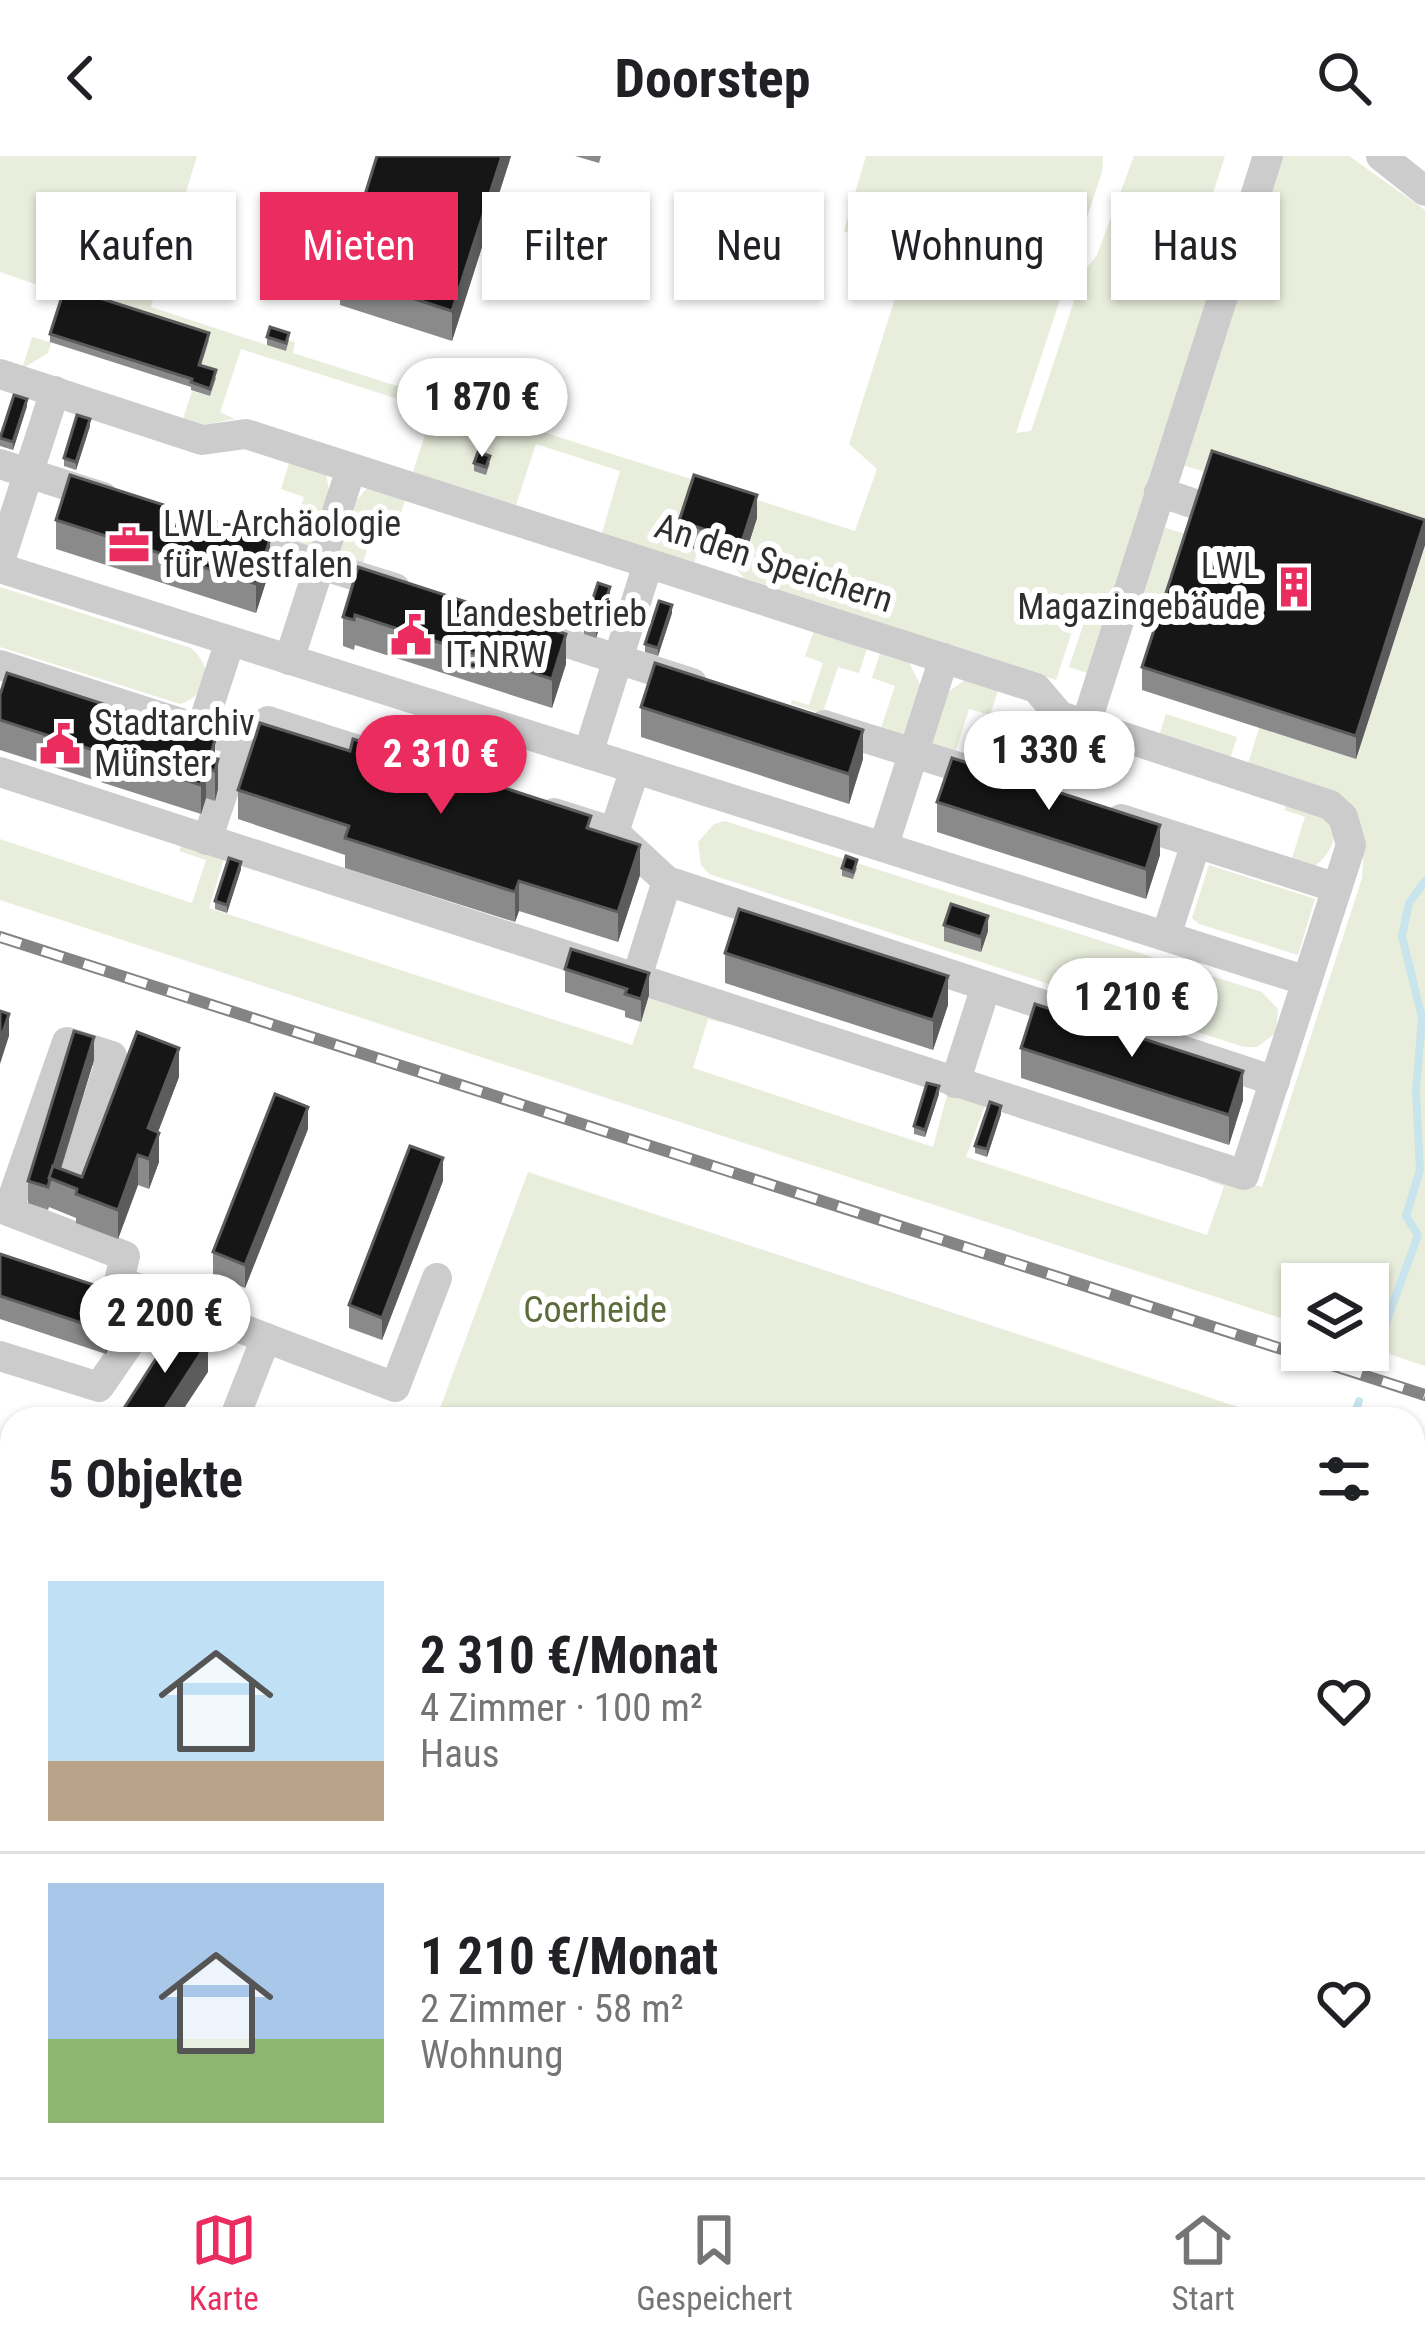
<!DOCTYPE html>
<html lang="de">
<meta charset="utf-8">
<style>
:root{--surface:#fff;--page:#f6f6f6;--text:#202124;--muted:#757577;--line:#e0e0e0;--accent:#ea2d5e}
body{margin:0;font-family:"Roboto Condensed",sans-serif;background:var(--page);color:var(--text);height:100vh;display:flex;flex-direction:column;font-size:45px;white-space:nowrap}
*{box-sizing:border-box;margin:0}
p{font-size:39px;color:var(--muted)}
.icon{flex:none;width:66px;height:66px;fill:none;stroke:currentColor;stroke-width:2;stroke-linecap:round;stroke-linejoin:round}
.map{position:relative;flex:1;overflow:hidden}
.side{position:absolute;left:0px;top:1251px;width:1425px;height:771px;display:flex;flex-direction:column;background:var(--surface);border-radius:36px 36px 0 0;box-shadow:0 3px 9px #0004}
.side>*{flex:none}
.top-card{position:absolute;left:36px;top:36px;width:1353px;height:108px;display:flex;gap:24px}
.tools{position:absolute;left:1281px;top:1107px;display:grid;gap:24px}
.tools a{display:grid;place-items:center;width:108px;height:108px;border-radius:0px;background:var(--surface);box-shadow:0 3px 9px #0004;font-size:60px}
.price{position:absolute;translate:-50% -102px;padding:0 27px;border-radius:42px;background:#fff;color:#222;font-size:39px;line-height:78px;filter:drop-shadow(0 3px 6px #0008)}
.price::after{content:'';position:absolute;left:50%;top:72px;width:36px;height:27px;margin-left:-18px;background:inherit;clip-path:polygon(0 0,100% 0,50% 100%)}
.price.current{background:var(--accent);color:#fff}
ul{padding:0;list-style:none}
li{display:flex;align-items:center;gap:36px;height:300px;padding:0 48px}
li+li{border-top:3px solid var(--line)}
li span{display:grid;place-items:center;flex:none;width:336px;height:240px;border-radius:0px;color:#555}
li>.icon{margin-inline-start:auto}
span .icon{width:144px;height:144px;fill:#fffc;stroke-width:1}
li b{font-size:51px}
h2{display:flex;justify-content:space-between;align-items:center;height:144px;padding:0 48px;font-size:51px}
.chip{padding:0 42px;border-radius:0px;background:var(--surface);box-shadow:0 3px 9px #0004;font-size:42px;line-height:108px}
.chip.current{background:var(--accent);color:#fff}
header{display:flex;justify-content:space-between;align-items:center;height:156px;padding:0 48px;background:var(--surface);font-size:54px;font-weight:700}
.dock{display:flex;justify-content:space-around;align-items:center;height:168px;border-top:3px solid var(--line);background:var(--surface);font-size:33px;color:var(--muted)}
.dock a{display:grid;justify-items:center;gap:6px}
.dock .current{color:var(--accent)}
.map>svg:first-child{display:block}
.green{fill:#e8eddc}
.lines{fill:none;stroke-linecap:round;stroke-linejoin:round}
.stream{stroke:#c8e5ed;stroke-width:8}
.minor{stroke:#ccc;stroke-width:30}
.rail-casing{stroke:#848484;stroke-width:12}
.rail{stroke:#fff;stroke-width:8;stroke-dasharray:22;stroke-linecap:butt}
.wall{fill:#8a8a8a}
.shaded-wall{fill:#5c5c5c}
.building{fill:#161616;stroke:#5c5c5c;stroke-width:3}
.labels{text-anchor:middle;dominant-baseline:central;stroke-width:12;stroke-linejoin:round;paint-order:stroke}
.poi-label{font-size:36px;fill:#2f2f2f;stroke:#fff;text-anchor:start}
.street-label{font-size:36px;fill:#2f2f2f;stroke:#fff}
.park-label{font-size:36px;fill:#5b6c3b;stroke:#fff}
</style>
<header><svg class="icon" aria-label="back" viewBox="0 0 24 24"><path d="M15 5l-7 7 7 7"/></svg>Doorstep<svg class="icon" aria-label="search" viewBox="0 0 24 24"><circle cx="10" cy="10" r="6"/><path d="M15 15l6 6"/></svg></header>
<div class="map">
<svg width="1425" height="2021" viewBox="0 0 1425 2021">
<rect width="100%" height="100%" fill="#fff"/>
<g class="green">
<path d="M 0,0 L 197,0 L 151,151 L 285,195 L 289,185 L 295,186 L 293,197 L 855,375 L 877,313 L 849,288 L 909,98 L 844,75 L 866,0 L 1103,0 L 1102,16 L 1016,277 L 1031,275 L 1084,115 L 1097,99 L 1134,0 L 1225,0 L 1200,77 L 1228,86 L 1090,518 L 1069,511 L 1090,449 L 1082,445 L 1056,524 L 744,422 L 736,413 L 737,407 L 743,408 L 757,362 L 679,388 L 698,394 L 694,407 L 602,377 L 620,315 L 536,288 L 516,349 L 413,316 L 433,254 L 241,193 L 220,256 L 235,263 L 202,269 L 183,263 L 192,235 L 210,240 L 199,217 L 65,139 L 48,197 L 22,213 L 32,181 L 49,186 L 64,138 L 0,116 Z"/>
<path d="M 1279,0 L 1349,0 L 1425,54 L 1425,387 L 1180,308 Z"/>
<path d="M 290,304 L 326,316 L 330,342 L 312,395 L 289,384 L 304,341 L 281,333 Z"/>
<path d="M 370,329 L 406,341 L 397,369 L 376,363 L 363,407 L 335,401 L 353,348 Z"/>
<path d="M 1160,370 L 1192,380 L 1162,473 L 1130,462 Z"/>
<path d="M 1425,390 L 1425,1210 L 1368,1191 L 1368,1128 L 1302,1128 L 1302,1169 L 0,744 L 0,683 L 192,747 L 206,704 L 179,695 L 182,686 L 225,700 L 209,752 L 632,889 L 651,835 L 729,861 L 727,868 L 708,863 L 693,912 L 933,991 L 949,932 L 987,944 L 966,1001 L 1207,1079 L 1224,1030 L 1207,1024 L 1210,1015 L 1262,1031 L 1362,722 L 1364,686 L 1248,608 L 1259,572 L 1356,602 Z"/>
<path d="M 0,431 L 191,492 C 214,512 210,538 180,548 L 0,491 Z"/>
<path d="M 815,472 L 868,489 L 859,517 L 838,511 L 824,553 L 849,562 L 848,566 L 791,548 L 792,544 L 809,549 L 823,507 L 805,500 Z"/>
<path d="M 881,494 L 907,502 L 921,531 L 904,584 L 881,572 L 895,530 L 872,522 Z"/>
<path d="M 968,522 L 999,532 L 990,559 L 969,553 L 955,597 L 928,592 L 945,538 Z"/>
<path d="M 1166,558 L 1237,581 L 1230,603 L 1159,580 Z"/>
<path d="M 1287,647 C 1298,651 1315,655 1324,662 C 1344,677 1329,701 1313,711 L 1291,705 L 1305,661 L 1284,654 Z"/>
<path d="M 725,665 L 1262,836 L 1278,853 L 1276,877 L 1257,891 L 1244,891 L 709,718 L 701,709 L 698,686 L 714,668 Z"/>
<path d="M 1209,709 L 1315,743 L 1298,799 L 1199,768 L 1192,762 Z"/>
<path d="M 528,1016 L 1274,1263 L 436,1263 Z"/>
<path d="M 1413,1309 L 1425,1313 L 1425,2021 L 137,2021 L 143,2010 L 1413,2010 Z"/>
</g>
<g class="lines">
<g class="stream">
<path d="M 1371,1208 L 1418,1079 L 1406,1060 L 1420,1014 L 1416,935 L 1422,862 L 1402,780 L 1409,747 L 1425,725"/>
<path d="M 1353,1263 L 1359,1245"/>
<path d="M 1413,1312 L 1425,1316"/>
<path d="M 1413,1616 L 1425,1580"/>
<path d="M 1213,2021 L 1219,2010"/>
</g>
<g class="minor">
<path d="M 1381,0 L 1425,35"/>
<path d="M 0,218 L 202,284 L 246,278 L 1036,532 L 1060,560 L 1330,649 L 1343,661 L 1351,689 L 1244,1019 L 0,616"/>
<path d="M 0,308 L 103,341"/>
<path d="M 1159,336 L 1201,350"/>
<path d="M 234,382 L 395,432"/>
<path d="M 0,405 L 55,235"/>
<path d="M 0,412 L 1307,825"/>
<path d="M 527,474 L 692,527"/>
<path d="M 289,504 L 351,313"/>
<path d="M 0,509 L 240,586 L 268,565 L 389,604"/>
<path d="M 1086,568 L 1268,0"/>
<path d="M 824,569 L 984,619"/>
<path d="M 201,574 L 230,485"/>
<path d="M 588,598 L 648,408"/>
<path d="M 554,657 L 614,676 L 667,725 L 1275,925"/>
<path d="M 1121,663 L 1337,732"/>
<path d="M 614,676 L 635,613"/>
<path d="M 207,684 L 240,586"/>
<path d="M 884,689 L 944,502"/>
<path d="M 1166,780 L 1196,687"/>
<path d="M 636,824 L 667,725"/>
<path d="M 955,927 L 986,830"/>
<path d="M 69,1034 L 112,900 L 67,886 L 8,1055 L 125,1100 L 119,1125 L 266,1182 L 234,1263"/>
<path d="M 266,1182 L 395,1231 L 437,1122"/>
<path d="M 0,1200 L 99,1231 L 161,1141"/>
<path d="M 0,1787 L 12,1771"/>
<path d="M 111,2021 L 113,2010"/>
</g>
<g class="rail-casing">
<path id="rail" d="M 0,781 L 1425,1239"/>
</g>
<use href="#rail" class="rail"/>
</g>
<g class="wall">
<path d="M 511,0 L 452,185 L 340,149 L 340,119 Z"/>
<path d="M 575,0 L 601,0 L 599,7 Z"/>
<path d="M 50,178 L 209,184 L 201,210 L 216,222 L 210,240 L 191,234 L 191,231 L 50,186 Z"/>
<path d="M 267,181 L 289,184 L 286,195 L 267,189 Z"/>
<path d="M 27,250 L 13,294 L 0,290 L 0,282 Z"/>
<path d="M 90,270 L 76,314 L 64,310 L 64,302 Z"/>
<path d="M 474,307 L 490,307 L 486,319 L 474,315 Z"/>
<path d="M 757,362 L 742,409 L 679,388 L 679,365 Z"/>
<path d="M 56,364 L 270,413 L 256,457 L 56,393 Z"/>
<path d="M 1425,364 L 1425,389 L 1356,603 L 1142,534 L 1142,511 Z"/>
<path d="M 358,411 L 566,508 L 552,552 L 355,489 L 354,494 L 343,490 L 343,461 Z"/>
<path d="M 610,439 L 596,482 L 584,478 L 584,470 Z"/>
<path d="M 672,457 L 658,500 L 645,496 L 645,488 Z"/>
<path d="M 0,539 L 215,602 L 218,633 L 215,645 L 206,642 L 201,658 L 0,594 Z"/>
<path d="M 641,551 L 863,603 L 849,648 L 641,581 Z"/>
<path d="M 238,634 L 591,673 L 640,719 L 618,786 L 519,755 L 515,766 L 345,712 L 345,699 L 238,663 Z"/>
<path d="M 937,646 L 1160,699 L 1146,743 L 937,676 Z"/>
<path d="M 842,712 L 857,712 L 853,723 L 842,720 Z"/>
<path d="M 241,713 L 227,757 L 215,753 L 215,745 Z"/>
<path d="M 944,769 L 988,775 L 981,796 L 944,785 Z"/>
<path d="M 725,797 L 948,849 L 933,894 L 725,827 Z"/>
<path d="M 565,813 L 649,839 L 641,866 L 625,861 L 625,855 L 565,836 Z"/>
<path d="M 1021,892 L 1243,944 L 1229,989 L 1021,922 Z"/>
<path d="M 94,904 L 61,1013 L 82,1021 L 179,921 L 158,976 L 159,1006 L 149,1033 L 138,1029 L 118,1083 L 76,1067 L 76,1062 L 49,1051 L 48,1054 L 28,1047 L 28,1025 Z"/>
<path d="M 939,938 L 925,981 L 914,978 L 914,970 Z"/>
<path d="M 1001,958 L 987,1001 L 975,997 L 975,990 Z"/>
<path d="M 308,973 L 245,1132 L 213,1119 L 213,1096 Z"/>
<path d="M 443,1025 L 382,1184 L 349,1172 L 349,1149 Z"/>
<path d="M 0,1098 L 118,1160 L 106,1198 L 0,1163 Z"/>
</g>
<g class="shaded-wall">
<path d="M 502,0 L 511,0 L 452,185 L 452,155 Z"/>
<path d="M 27,243 L 27,250 L 13,294 L 13,286 Z"/>
<path d="M 90,263 L 90,270 L 76,314 L 76,306 Z"/>
<path d="M 757,339 L 757,362 L 742,409 L 742,386 Z"/>
<path d="M 1425,367 L 1425,389 L 1356,603 L 1356,580 Z"/>
<path d="M 270,383 L 270,413 L 256,457 L 256,428 Z"/>
<path d="M 610,431 L 610,439 L 596,482 L 596,474 Z"/>
<path d="M 672,449 L 672,457 L 658,500 L 658,492 Z"/>
<path d="M 566,478 L 566,508 L 552,552 L 552,523 Z"/>
<path d="M 863,574 L 863,603 L 849,648 L 849,618 Z"/>
<path d="M 215,584 L 215,613 L 218,603 L 218,633 L 215,645 L 215,615 L 210,601 Z"/>
<path d="M 206,612 L 206,642 L 201,658 L 201,629 Z"/>
<path d="M 1160,669 L 1160,699 L 1146,743 L 1146,713 Z"/>
<path d="M 640,689 L 640,719 L 618,786 L 618,756 Z"/>
<path d="M 241,706 L 241,713 L 227,757 L 227,749 Z"/>
<path d="M 519,725 L 519,755 L 515,766 L 515,736 Z"/>
<path d="M 988,760 L 988,775 L 981,796 L 981,781 Z"/>
<path d="M 649,817 L 649,839 L 641,866 L 641,843 Z"/>
<path d="M 948,820 L 948,849 L 933,894 L 933,864 Z"/>
<path d="M 9,858 L 9,880 L 0,908 L 0,885 Z"/>
<path d="M 94,881 L 94,904 L 57,1025 L 51,1023 Z"/>
<path d="M 179,892 L 179,921 L 148,1002 L 148,972 Z"/>
<path d="M 1243,915 L 1243,944 L 1229,989 L 1229,959 Z"/>
<path d="M 939,930 L 939,938 L 925,981 L 925,974 Z"/>
<path d="M 1001,950 L 1001,958 L 987,1001 L 987,993 Z"/>
<path d="M 308,951 L 308,973 L 245,1132 L 245,1109 Z"/>
<path d="M 159,977 L 159,1006 L 149,1033 L 149,1003 Z"/>
<path d="M 138,999 L 138,1029 L 118,1083 L 118,1054 Z"/>
<path d="M 443,1002 L 443,1025 L 382,1184 L 382,1162 Z"/>
<path d="M 118,1137 L 118,1160 L 106,1198 L 106,1175 Z"/>
<path d="M 208,1186 L 208,1216 L 177,1263 L 158,1263 Z"/>
<path d="M 12,1600 L 12,1630 L 0,1648 L 0,1618 Z"/>
<path d="M 12,1965 L 12,1972 L 0,1983 L 0,1976 Z"/>
</g>
<g class="building">
<path d="M 377,0 L 502,0 L 452,155 L 340,119 Z"/>
<path d="M 65,131 L 209,177 L 199,209 L 216,214 L 210,233 L 191,226 L 192,223 L 50,178 Z"/>
<path d="M 270,171 L 289,177 L 286,187 L 267,181 Z"/>
<path d="M 14,239 L 27,243 L 13,286 L 0,282 Z"/>
<path d="M 77,259 L 90,263 L 76,306 L 64,302 Z"/>
<path d="M 1212,295 L 1425,364 L 1356,580 L 1142,511 Z"/>
<path d="M 478,296 L 490,300 L 486,311 L 474,307 Z"/>
<path d="M 70,319 L 270,383 L 256,428 L 56,364 Z"/>
<path d="M 694,319 L 757,339 L 742,386 L 679,365 Z"/>
<path d="M 358,411 L 566,478 L 552,523 L 355,459 L 354,464 L 343,461 Z"/>
<path d="M 598,427 L 610,431 L 596,474 L 584,470 Z"/>
<path d="M 659,445 L 672,449 L 658,492 L 645,488 Z"/>
<path d="M 655,507 L 863,574 L 849,618 L 641,551 Z"/>
<path d="M 7,517 L 215,584 L 210,601 L 218,603 L 215,615 L 206,612 L 201,629 L 0,564 L 0,539 Z"/>
<path d="M 260,567 L 350,595 L 353,583 L 591,660 L 587,672 L 640,689 L 618,756 L 519,725 L 515,736 L 345,682 L 349,670 L 238,634 Z"/>
<path d="M 952,602 L 1160,669 L 1146,713 L 937,646 Z"/>
<path d="M 846,700 L 857,704 L 853,716 L 842,712 Z"/>
<path d="M 229,702 L 241,706 L 227,749 L 215,745 Z"/>
<path d="M 951,748 L 988,760 L 981,781 L 944,769 Z"/>
<path d="M 739,753 L 948,820 L 933,864 L 725,797 Z"/>
<path d="M 571,793 L 649,817 L 641,843 L 625,838 L 627,833 L 565,813 Z"/>
<path d="M 1035,848 L 1243,915 L 1229,959 L 1021,892 Z"/>
<path d="M 0,855 L 9,858 L 0,885 Z"/>
<path d="M 74,875 L 94,881 L 54,1010 L 53,1010 L 48,1031 L 28,1025 Z"/>
<path d="M 137,876 L 179,892 L 148,972 L 159,977 L 149,1003 L 138,999 L 118,1054 L 76,1038 L 77,1033 L 49,1022 L 53,1010 L 82,1021 Z"/>
<path d="M 927,927 L 939,930 L 925,974 L 914,970 Z"/>
<path d="M 275,938 L 308,951 L 245,1109 L 213,1096 Z"/>
<path d="M 990,946 L 1001,950 L 987,993 L 975,990 Z"/>
<path d="M 410,990 L 443,1002 L 382,1162 L 349,1149 Z"/>
<path d="M 0,1098 L 118,1137 L 106,1175 L 0,1140 Z"/>
<path d="M 179,1167 L 208,1186 L 158,1263 L 117,1263 Z"/>
<path d="M 12,1536 L 12,1600 L 0,1618 L 0,1554 Z"/>
<path d="M 12,1910 L 12,1965 L 0,1976 L 0,1921 Z"/>
</g>
<defs>
<g id="office-bare" transform="scale(3.24)"><path d="M-6-3h4V-5.5h4V-3h4V5H-6ZM-1-4.5V-3h2v-1.5ZM-6 0V1H6V0Z" fill="#ea2d5e" stroke="#fff" stroke-width="2.5" paint-order="stroke"/></g>
<g id="building-bare" transform="scale(3.24)"><path d="M-4-6H4V6H1V3H-1V6H-4ZM-2.5-4.3h1.7v1.8h-1.7ZM.8-4.3h1.7v1.8H.8ZM-2.5-1h1.7V.8h-1.7ZM.8-1h1.7V.8H.8Z" fill="#ea2d5e" stroke="#fff" stroke-width="2.5" paint-order="stroke"/></g>
<g id="civic-bare" transform="scale(3.24)"><path d="M-.6-6.5H3V-4.5H.6V-3L4-1V1h2V6H-6V1h2V-1L-.6-3ZM-1.2 2.5V6h2.4V2.5Z" fill="#ea2d5e" stroke="#fff" stroke-width="2.5" paint-order="stroke"/></g>
</defs>
<g fill-rule="evenodd">
<use href="#office-bare" x="129" y="389"/>
<use href="#building-bare" x="1294" y="431"/>
<use href="#civic-bare" x="411" y="479"/>
<use href="#civic-bare" x="60" y="588"/>
</g>
<g class="labels">
<g class="poi-label">
<text x="163" y="368">LWL-Archäologie<tspan x="163" dy="41">für Westfalen</tspan></text>
<text x="1260" y="410" text-anchor="end">LWL<tspan x="1260" dy="41">Magazingebäude</tspan></text>
<text x="445" y="458">Landesbetrieb<tspan x="445" dy="41">IT.NRW</tspan></text>
<text x="94" y="567">Stadtarchiv<tspan x="94" dy="41">Münster</tspan></text>
</g>
<g class="street-label">
<text transform="translate(774 407) rotate(18)">An den Speichern</text>
</g>
<g class="park-label">
<text x="595" y="1154">Coerheide</text>
</g>
</g>
</svg>
<div class="tools">
<a><svg class="icon" aria-label="layers" viewBox="0 0 24 24"><path d="M12 4l9 5-9 5-9-5zM3 14l9 5 9-5"/></svg></a>
</div>
<b class="price" style="left:482px;top:304px">1 870 €</b>
<b class="price" style="left:1049px;top:657px">1 330 €</b>
<b class="price current" style="left:441px;top:661px">2 310 €</b>
<b class="price" style="left:1132px;top:904px">1 210 €</b>
<b class="price" style="left:165px;top:1220px">2 200 €</b>
<div class="top-card">
<a class="chip">Kaufen</a>
<a class="chip current">Mieten</a>
<a class="chip">Filter</a>
<a class="chip">Neu</a>
<a class="chip">Wohnung</a>
<a class="chip">Haus</a>
</div>
<section class="side">
<h2>5 Objekte<svg class="icon" aria-label="filters" viewBox="0 0 24 24"><path d="M4 7h16M4 17h16"/><circle cx="9" cy="7" r="2"/><circle cx="15" cy="17" r="2"/></svg></h2>
<ul>
<li><span style="background:linear-gradient(#bfe0f5 75%,#b9a48a 0)"><svg class="icon" aria-label="home" viewBox="0 0 24 24"><path d="M3 11l9-7 9 7M6 9v11h12V9"/></svg></span><div><b>2 310 €/Monat</b><p>4 Zimmer · 100 m²</p><p>Haus</p></div><svg class="icon" aria-label="heart" viewBox="0 0 24 24"><path d="M12 20l-8-8c-3-5 5-10 8-4 3-6 11-1 8 4z"/></svg></li>
<li><span style="background:linear-gradient(#a9c7e8 65%,#8fb573 0)"><svg class="icon" aria-label="home" viewBox="0 0 24 24"><path d="M3 11l9-7 9 7M6 9v11h12V9"/></svg></span><div><b>1 210 €/Monat</b><p>2 Zimmer · 58 m²</p><p>Wohnung</p></div><svg class="icon" aria-label="heart" viewBox="0 0 24 24"><path d="M12 20l-8-8c-3-5 5-10 8-4 3-6 11-1 8 4z"/></svg></li>
</ul>
</section>
</div>
<nav class="dock">
<a class="current"><svg class="icon" aria-label="map" viewBox="0 0 24 24"><path d="M3 6l6-2 6 2 6-2v14l-6 2-6-2-6 2zM9 4v14M15 6v14"/></svg>Karte</a>
<a><svg class="icon" aria-label="saved" viewBox="0 0 24 24"><path d="M7 4h10v16l-5-4-5 4z"/></svg>Gespeichert</a>
<a><svg class="icon" aria-label="home" viewBox="0 0 24 24"><path d="M3 11l9-7 9 7M6 9v11h12V9"/></svg>Start</a>
</nav>
